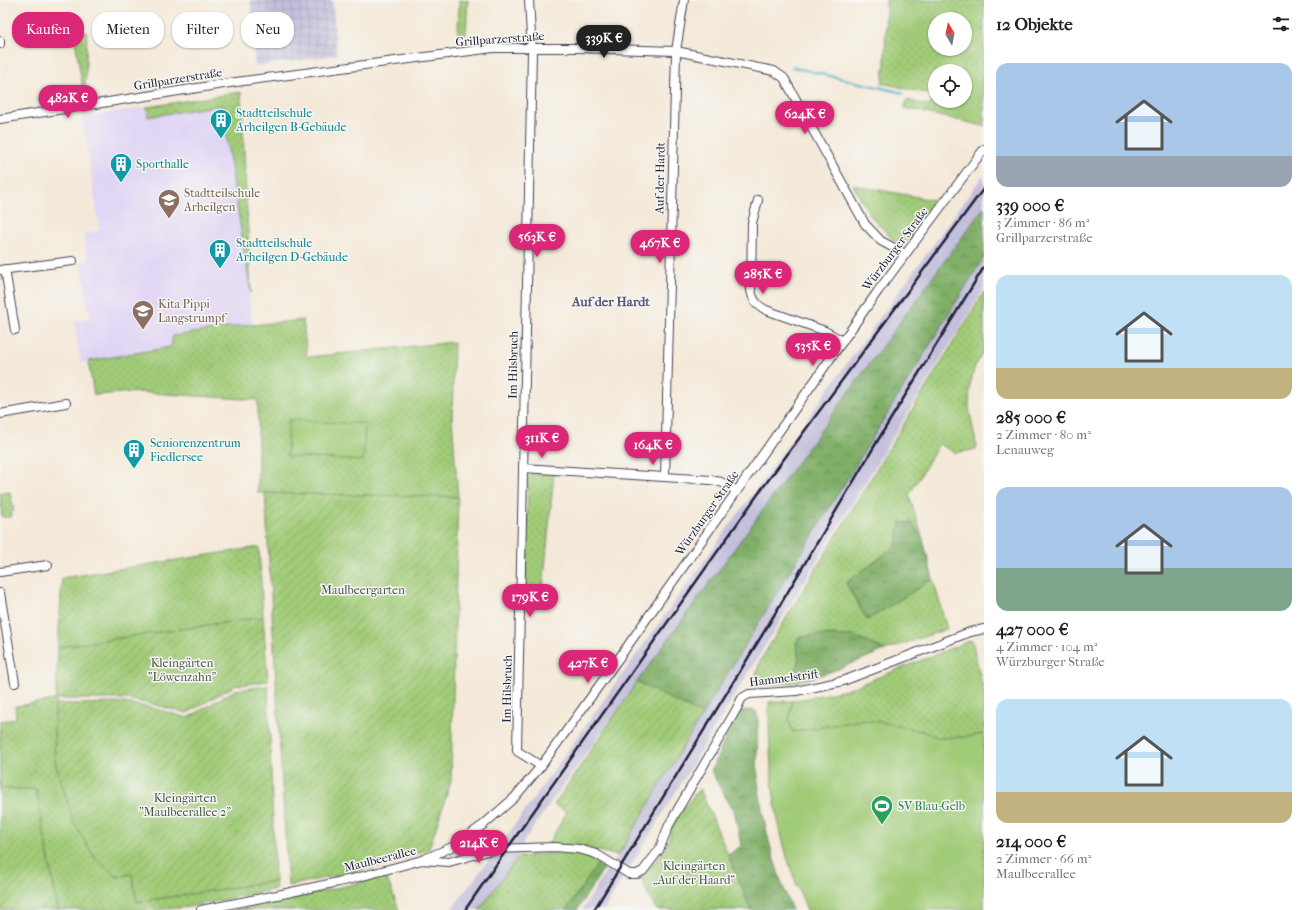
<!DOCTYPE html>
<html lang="de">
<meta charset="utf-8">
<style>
:root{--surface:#fff;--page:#f6f6f6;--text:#222;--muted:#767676;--accent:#db2777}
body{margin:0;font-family:"IM FELL French Canon",serif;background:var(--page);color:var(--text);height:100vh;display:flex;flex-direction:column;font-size:15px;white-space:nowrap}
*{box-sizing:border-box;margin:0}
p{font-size:13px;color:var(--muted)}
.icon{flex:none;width:22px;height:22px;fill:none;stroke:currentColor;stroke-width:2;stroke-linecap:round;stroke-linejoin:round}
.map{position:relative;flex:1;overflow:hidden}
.sheet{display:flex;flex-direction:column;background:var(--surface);width:320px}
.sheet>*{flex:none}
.guide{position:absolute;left:12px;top:12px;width:380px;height:36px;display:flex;gap:8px}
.needle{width:26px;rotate:350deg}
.fabs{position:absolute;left:928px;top:12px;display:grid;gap:8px}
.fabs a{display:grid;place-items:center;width:44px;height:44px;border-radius:50%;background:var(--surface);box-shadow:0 1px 3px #0004;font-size:20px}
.price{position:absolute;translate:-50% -34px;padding:0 9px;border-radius:14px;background:var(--accent);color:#fff;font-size:13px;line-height:26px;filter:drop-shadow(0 1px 2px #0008)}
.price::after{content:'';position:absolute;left:50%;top:24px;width:12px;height:9px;margin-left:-6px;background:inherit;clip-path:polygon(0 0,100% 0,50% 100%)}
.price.active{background:#222;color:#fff}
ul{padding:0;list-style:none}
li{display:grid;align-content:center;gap:8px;height:212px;padding:0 12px}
li span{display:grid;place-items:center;height:124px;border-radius:12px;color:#555}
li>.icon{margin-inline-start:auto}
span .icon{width:72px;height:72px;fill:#fffc;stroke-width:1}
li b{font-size:17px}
h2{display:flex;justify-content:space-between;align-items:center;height:48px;padding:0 12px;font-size:17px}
.tag{padding:0 14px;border-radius:16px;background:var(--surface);box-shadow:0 1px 3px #0004;font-size:14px;line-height:36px}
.tag.active{background:var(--accent);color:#fff}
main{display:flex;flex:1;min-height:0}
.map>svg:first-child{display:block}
.built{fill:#e0d4f4}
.industrial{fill:url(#industrial-grid)}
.railway{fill:#c4c0db}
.grass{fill:url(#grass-dots);stroke:#617659;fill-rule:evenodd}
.forest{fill:url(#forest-crowns);stroke:#516852}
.garden{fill:url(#garden-furrows);stroke:#617659}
.pitch{fill:#a0cb77;stroke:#617659}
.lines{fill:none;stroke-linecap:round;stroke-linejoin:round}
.stream{stroke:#45aec4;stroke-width:2.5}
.minor-casing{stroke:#424053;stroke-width:10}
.minor{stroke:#fff;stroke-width:8}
.rail{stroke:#22223b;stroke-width:2.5}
.labels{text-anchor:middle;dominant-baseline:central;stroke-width:3;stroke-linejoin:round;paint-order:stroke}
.street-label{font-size:12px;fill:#22223b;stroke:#f6f6f2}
.culture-label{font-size:12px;fill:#0d838f;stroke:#f6f6f2;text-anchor:start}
.education-label{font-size:12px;fill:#785e54;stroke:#f6f6f2;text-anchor:start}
.park-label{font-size:12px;fill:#48554d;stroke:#f6f6f2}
.leisure-label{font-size:12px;fill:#27864d;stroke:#f6f6f2;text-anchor:start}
.neighbourhood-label{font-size:13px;font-weight:bold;fill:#5b557c;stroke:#f6f6f2}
</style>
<main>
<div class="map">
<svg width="984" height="910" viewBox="0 0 984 910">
<defs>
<pattern id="industrial-grid" width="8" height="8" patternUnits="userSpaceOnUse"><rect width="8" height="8" fill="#c4c0db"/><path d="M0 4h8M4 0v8" fill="none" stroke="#a8a5bd"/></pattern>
<pattern id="grass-dots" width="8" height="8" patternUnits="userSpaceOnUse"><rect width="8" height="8" fill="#a0cb77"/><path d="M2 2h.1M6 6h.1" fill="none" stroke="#8aae68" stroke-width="1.8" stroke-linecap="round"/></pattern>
<pattern id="forest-crowns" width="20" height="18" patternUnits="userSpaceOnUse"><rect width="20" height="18" fill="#80af68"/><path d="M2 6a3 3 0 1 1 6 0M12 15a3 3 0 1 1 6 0" fill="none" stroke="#688e57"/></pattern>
<pattern id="garden-furrows" width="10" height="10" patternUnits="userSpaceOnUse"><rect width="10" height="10" fill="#a0cb77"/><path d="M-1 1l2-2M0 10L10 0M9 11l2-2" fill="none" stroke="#8aae68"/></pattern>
</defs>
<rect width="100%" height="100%" fill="#f6f6f2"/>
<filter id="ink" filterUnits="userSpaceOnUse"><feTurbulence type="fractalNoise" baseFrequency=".025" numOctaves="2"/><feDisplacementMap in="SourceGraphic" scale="8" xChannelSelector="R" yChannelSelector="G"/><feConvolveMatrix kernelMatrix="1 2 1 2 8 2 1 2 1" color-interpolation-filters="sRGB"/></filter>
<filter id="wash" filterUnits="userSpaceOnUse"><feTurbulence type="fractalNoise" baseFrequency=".012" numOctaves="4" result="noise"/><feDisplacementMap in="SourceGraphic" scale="16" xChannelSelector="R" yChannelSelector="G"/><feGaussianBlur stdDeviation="0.9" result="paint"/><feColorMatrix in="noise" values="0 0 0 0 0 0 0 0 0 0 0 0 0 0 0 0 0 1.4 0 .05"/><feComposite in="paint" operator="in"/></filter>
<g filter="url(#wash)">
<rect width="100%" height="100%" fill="#f4e9d8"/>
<path class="built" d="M 221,105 L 251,293 L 249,293 L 252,324 L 173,336 L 171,347 L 81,363 L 74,321 L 90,318 L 81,262 L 88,261 L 83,234 L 100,231 L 82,117 L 147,107 L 149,117 Z"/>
<path class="industrial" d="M 251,0 L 332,0 L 337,55 L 255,66 Z"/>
<g class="railway">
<path d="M 984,174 L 984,207 L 637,682 L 525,839 L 518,857 L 479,910 L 451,910 L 509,833 L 623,673 Z"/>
<path d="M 984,257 L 984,289 L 717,724 L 604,910 L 582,910 L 608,868 L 618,856 L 702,715 Z"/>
</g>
<g class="grass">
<path d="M 459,0 L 468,0 L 466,34 L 458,36 Z"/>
<path d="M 886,0 L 984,0 L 984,126 L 904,108 L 907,100 L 930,106 L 933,95 L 882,83 L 885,64 ZM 935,19 L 965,19 L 965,49 L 935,49 ZM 935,71 L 965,71 L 965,101 L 935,101 Z"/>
<path d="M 87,32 L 85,98 L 81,99 L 82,84 L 74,34 Z"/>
<path d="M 241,92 L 251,293 L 221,105 L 148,117 L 147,107 Z"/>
<path d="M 853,185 L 939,201 L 912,239 L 903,243 L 894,241 L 869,214 Z"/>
<path d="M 984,292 L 984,350 L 975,366 L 970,385 L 969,407 L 977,449 L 955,453 L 939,444 L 909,495 L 923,539 L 912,523 L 896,546 L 846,583 L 867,620 L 933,579 L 947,629 L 885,650 L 854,636 L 797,653 L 799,658 L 796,670 L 811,678 L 792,683 L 753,685 L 760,661 Z"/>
<path d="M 303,320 L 307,357 L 454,342 L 452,418 L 458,497 L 258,493 L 258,400 L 136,392 L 94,395 L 88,361 L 171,347 L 173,336 L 252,324 L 252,325 Z"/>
<path d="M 533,472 L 554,473 L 542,600 L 525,599 L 528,478 Z"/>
<path d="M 10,492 L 14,511 L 11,512 L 11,517 L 2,517 L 0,493 Z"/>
<path d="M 259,547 L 263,617 L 58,647 L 62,578 Z"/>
<path d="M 972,640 L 984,694 L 984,734 L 964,737 L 939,738 L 921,731 L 862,720 L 793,732 L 789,722 L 792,701 L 846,690 Z"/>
<path d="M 56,699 L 54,731 L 74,823 L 95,858 L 117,877 L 132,874 L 137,902 L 275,881 L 276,889 L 189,907 L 157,910 L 58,910 L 36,789 L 0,789 L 0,721 L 16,719 L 15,706 L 49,701 Z"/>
<path d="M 550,853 L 584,854 L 593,858 L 598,864 L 566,910 L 479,910 L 518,857 Z"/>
<path d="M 386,876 L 399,910 L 235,910 L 284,901 Z"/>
</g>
<g class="forest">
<path d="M 984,207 L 984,257 L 702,715 L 637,682 Z"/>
<path d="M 900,522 L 912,523 L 923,539 L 933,579 L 867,620 L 846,583 L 896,546 Z"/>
<path d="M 816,635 L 854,636 L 885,650 L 836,670 L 811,678 L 796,670 L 799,658 L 796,643 L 800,637 Z"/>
<path d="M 751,710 L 756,711 L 758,717 C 758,732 757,747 757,762 C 759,813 773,863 792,910 L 751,910 L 728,855 L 741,846 L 735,814 L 711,771 L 738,711 Z"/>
<path d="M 598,864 L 604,868 L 577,910 L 566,910 Z"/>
</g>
<g class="garden">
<path d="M 265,493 L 458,497 L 451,781 L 429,849 L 388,864 L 288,886 Z"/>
<path d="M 263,617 L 268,681 L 234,686 L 187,713 L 152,704 L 125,699 L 56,699 L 58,647 Z"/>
<path d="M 637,682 L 702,715 L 618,856 L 588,848 L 548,844 L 567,812 L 554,805 Z"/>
<path d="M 268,686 L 275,881 L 137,902 L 132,874 L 117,877 L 95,858 L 74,823 L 55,762 L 54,731 L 55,704 L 124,703 L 152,708 L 188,718 L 235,690 Z"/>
<path d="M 700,788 L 751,910 L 657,910 L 644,887 L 642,877 L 665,849 L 669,838 L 673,825 L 681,811 Z"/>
<path d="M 0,789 L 36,789 L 58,910 L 0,910 Z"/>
</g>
<g class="pitch">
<path d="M 289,420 L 365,424 L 363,461 L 287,456 Z"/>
<path d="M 792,701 L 789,722 L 793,732 L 862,720 L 881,722 L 921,731 L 940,738 L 964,737 L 984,734 L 984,910 L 807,910 C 799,890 790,870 785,849 C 771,802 769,751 769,702 Z"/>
</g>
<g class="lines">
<path class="stream" d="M 792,67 L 903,93"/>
</g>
</g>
<g filter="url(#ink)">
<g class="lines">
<g class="minor-casing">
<g id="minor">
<path d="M 529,0 L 532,53 L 517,751 L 541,766"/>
<path d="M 0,41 L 0,44"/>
<path d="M 0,119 L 236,82 L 493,48 L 577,48 L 676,51 L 774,71 L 784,78 L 865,224 L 881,241 L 905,254"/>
<path d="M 758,200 L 752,223 L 751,290 C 753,301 757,305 766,310 L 825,331 L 843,341"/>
<path d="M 5,269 L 15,330"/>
<path d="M 0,270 L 73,261"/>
<path d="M 0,414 L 66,403"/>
<path d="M 523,468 L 711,480 L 721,482 L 737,491"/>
<path d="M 665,477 L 676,51 L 684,0"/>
<path d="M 0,572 L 48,565"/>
<path d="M 0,593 L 15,683"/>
<path d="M 422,860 L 452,847 L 483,825 L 514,798 L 541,766 L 619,658 L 878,291 L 984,149"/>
<path d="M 201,910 L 282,894 L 352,879 L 422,860 L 449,862 L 495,849 L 555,847 L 579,849 L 596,854 L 629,874 L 637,874 L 643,871 L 659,850 L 669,825 L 678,809 L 736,710 L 742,698 L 749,694 L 796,691 L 843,681 L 970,632 L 984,629"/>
</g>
</g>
<use href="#minor" class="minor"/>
<g class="rail">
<path d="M 465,910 L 507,849 L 761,490 L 984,188"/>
<path d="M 594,910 L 767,627 L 884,430 L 984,267"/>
</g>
</g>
</g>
<defs>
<g id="building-pin" transform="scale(1.15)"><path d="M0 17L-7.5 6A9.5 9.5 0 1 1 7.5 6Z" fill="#0f9aa8" stroke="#f6f6f2"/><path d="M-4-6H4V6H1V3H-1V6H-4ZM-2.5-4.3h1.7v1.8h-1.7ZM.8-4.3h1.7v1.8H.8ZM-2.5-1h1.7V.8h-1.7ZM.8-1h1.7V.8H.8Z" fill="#fff"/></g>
<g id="school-pin" transform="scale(1.15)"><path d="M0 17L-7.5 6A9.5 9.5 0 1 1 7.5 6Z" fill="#8d6e63" stroke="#f6f6f2"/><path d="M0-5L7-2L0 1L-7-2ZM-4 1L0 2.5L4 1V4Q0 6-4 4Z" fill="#fff"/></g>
<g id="stadium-pin" transform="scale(1.15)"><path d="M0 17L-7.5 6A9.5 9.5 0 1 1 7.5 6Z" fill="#2e9e5b" stroke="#f6f6f2"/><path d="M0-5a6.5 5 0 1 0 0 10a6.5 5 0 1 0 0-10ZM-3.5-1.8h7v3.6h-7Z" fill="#fff"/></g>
</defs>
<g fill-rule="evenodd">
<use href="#building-pin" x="221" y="120"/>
<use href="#building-pin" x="121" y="164"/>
<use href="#school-pin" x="169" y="200"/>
<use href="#building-pin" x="220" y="250"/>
<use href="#school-pin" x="143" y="311"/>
<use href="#building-pin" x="134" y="450"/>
<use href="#stadium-pin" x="882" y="806"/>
</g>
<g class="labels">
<g class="street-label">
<text transform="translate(500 39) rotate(-4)">Grillparzerstraße</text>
<text transform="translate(178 79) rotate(-9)">Grillparzerstraße</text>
<text transform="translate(660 178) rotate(-89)">Auf der Hardt</text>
<text transform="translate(895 249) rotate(-53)">Würzburger Straße</text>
<text transform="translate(513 365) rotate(-89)">Im Hilsbruch</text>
<text transform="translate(707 513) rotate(-55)">Würzburger Straße</text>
<text transform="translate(784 678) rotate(-7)">Hammelstrift</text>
<text transform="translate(507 689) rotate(-89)">Im Hilsbruch</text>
<text transform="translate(380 859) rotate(-14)">Maulbeerallee</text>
</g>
<g class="culture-label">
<text x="236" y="113">Stadtteilschule<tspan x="236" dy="14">Arheilgen B-Gebäude</tspan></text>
<text x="136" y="164">Sporthalle</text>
<text x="236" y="243">Stadtteilschule<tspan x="236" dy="14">Arheilgen D-Gebäude</tspan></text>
<text x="150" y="443">Seniorenzentrum<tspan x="150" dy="14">Fiedlersee</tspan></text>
</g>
<g class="education-label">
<text x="184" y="193">Stadtteilschule<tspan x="184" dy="14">Arheilgen</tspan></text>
<text x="158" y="304">Kita Pippi<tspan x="158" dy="14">Langstrumpf</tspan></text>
</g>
<g class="park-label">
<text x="363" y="590">Maulbeergarten</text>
<text x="182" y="663">Kleingärten<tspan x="182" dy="14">"Löwenzahn"</tspan></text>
<text x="185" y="798">Kleingärten<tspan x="185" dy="14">"Maulbeerallee 2"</tspan></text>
<text x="694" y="866">Kleingärten<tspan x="694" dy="14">„Auf der Haard“</tspan></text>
</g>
<g class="leisure-label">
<text x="898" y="806">SV Blau-Gelb</text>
</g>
<g class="neighbourhood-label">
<text x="611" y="301">Auf der Hardt</text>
</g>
</g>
</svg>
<div class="fabs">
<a><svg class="needle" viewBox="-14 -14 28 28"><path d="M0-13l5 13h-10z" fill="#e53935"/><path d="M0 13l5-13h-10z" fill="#767676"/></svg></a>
<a><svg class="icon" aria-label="locate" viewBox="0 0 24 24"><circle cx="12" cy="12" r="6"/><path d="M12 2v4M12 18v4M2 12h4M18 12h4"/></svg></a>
</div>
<b class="price active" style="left:604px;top:59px">339K €</b>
<b class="price" style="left:68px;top:119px">482K €</b>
<b class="price" style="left:805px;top:135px">624K €</b>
<b class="price" style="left:537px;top:258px">563K €</b>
<b class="price" style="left:660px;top:264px">467K €</b>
<b class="price" style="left:763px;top:295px">285K €</b>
<b class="price" style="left:813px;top:367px">535K €</b>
<b class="price" style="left:542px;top:459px">311K €</b>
<b class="price" style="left:653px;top:466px">164K €</b>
<b class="price" style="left:530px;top:618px">179K €</b>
<b class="price" style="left:588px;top:684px">427K €</b>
<b class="price" style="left:479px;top:864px">214K €</b>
<div class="guide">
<a class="tag active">Kaufen</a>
<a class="tag">Mieten</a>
<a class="tag">Filter</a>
<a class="tag">Neu</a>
</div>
</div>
<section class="sheet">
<h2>12 Objekte<svg class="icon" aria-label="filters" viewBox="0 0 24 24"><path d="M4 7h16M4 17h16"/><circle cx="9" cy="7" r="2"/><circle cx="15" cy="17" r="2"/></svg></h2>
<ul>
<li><span style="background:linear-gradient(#a9c7e8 75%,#9aa5b1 0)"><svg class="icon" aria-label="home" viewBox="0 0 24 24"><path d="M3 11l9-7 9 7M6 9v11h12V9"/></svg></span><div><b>339 000 €</b><p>3 Zimmer · 86 m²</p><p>Grillparzerstraße</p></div></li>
<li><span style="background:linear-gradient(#bfe0f5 75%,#c2b280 0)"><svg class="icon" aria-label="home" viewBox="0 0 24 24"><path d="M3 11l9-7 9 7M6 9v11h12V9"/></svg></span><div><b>285 000 €</b><p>2 Zimmer · 80 m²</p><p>Lenauweg</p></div></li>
<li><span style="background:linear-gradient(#a9c7e8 65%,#7fa58c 0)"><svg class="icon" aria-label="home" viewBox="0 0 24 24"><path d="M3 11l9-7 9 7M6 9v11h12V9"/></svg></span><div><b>427 000 €</b><p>4 Zimmer · 104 m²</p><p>Würzburger Straße</p></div></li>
<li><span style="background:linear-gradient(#bfe0f5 75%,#c2b280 0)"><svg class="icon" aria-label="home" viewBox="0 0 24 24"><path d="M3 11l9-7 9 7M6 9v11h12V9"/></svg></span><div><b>214 000 €</b><p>2 Zimmer · 66 m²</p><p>Maulbeerallee</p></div></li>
</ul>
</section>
</main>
